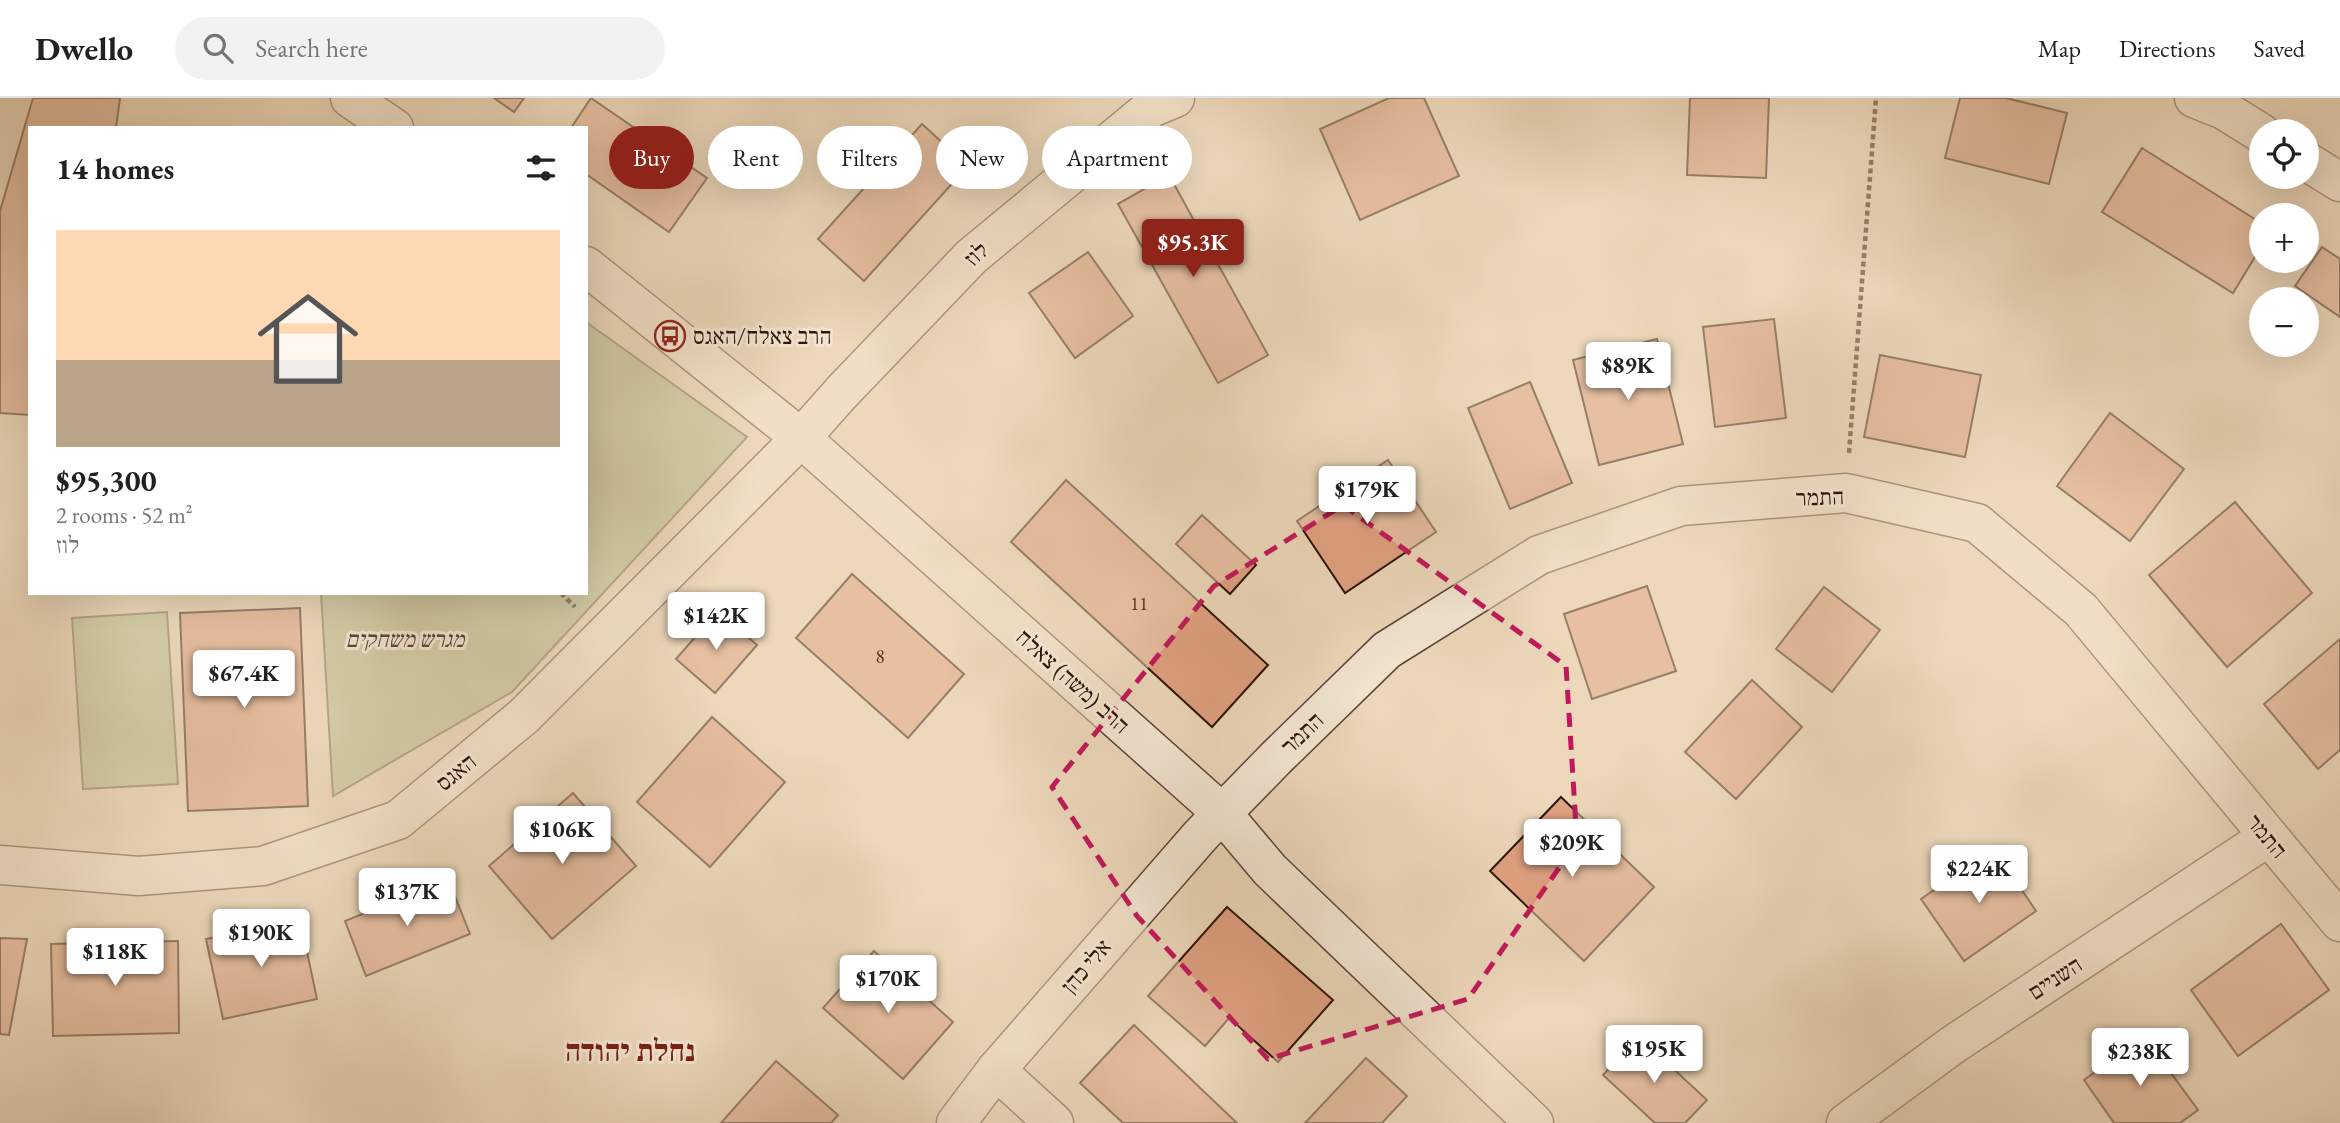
<!DOCTYPE html>
<meta charset="utf-8">
<style>
:root{--surface:#fff;--page:#f2f2f2;--text:#202124;--muted:#757577;--line:#e0e0e0;--accent:#8f2418}
body{margin:0;font-family:"EB Garamond","Frank Ruhl Libre",serif;background:var(--page);color:var(--text);height:100vh;display:flex;flex-direction:column;font-size:26px;white-space:nowrap}
*{box-sizing:border-box;margin:0}
p{font-size:23px;color:var(--muted)}
.icon{flex:none;width:38px;height:38px;fill:none;stroke:currentColor;stroke-width:2;stroke-linecap:round;stroke-linejoin:round}
.map{position:relative;flex:1;overflow:hidden}
.side{position:absolute;left:28px;top:28px;width:560px;height:469px;display:flex;flex-direction:column;background:var(--surface);border-radius:0px;box-shadow:0 7px 28px #0002}
.side>*{flex:none}
.guide{position:absolute;left:609px;top:28px;width:665px;height:63px;display:flex;gap:14px}
.buttons{position:absolute;left:2249px;top:21px;display:grid;gap:14px}
.buttons a{display:grid;place-items:center;width:70px;height:70px;border-radius:50%;background:var(--surface);box-shadow:0 7px 28px #0002;font-size:35px}
.price{position:absolute;translate:-50% -60px;padding:0 16px;border-radius:7px;background:#fff;color:#222;font-size:23px;line-height:46px;filter:drop-shadow(0 2px 4px #0008)}
.price::after{content:'';position:absolute;left:50%;top:42px;width:21px;height:16px;margin-left:-10px;background:inherit;clip-path:polygon(0 0,100% 0,50% 100%)}
.price.current{background:var(--accent);color:#fff}
ul{padding:0;list-style:none}
li{display:grid;align-content:center;gap:14px;height:371px;padding:0 28px}
li+li{border-top:2px solid var(--line)}
li span{display:grid;place-items:center;height:217px;border-radius:0px;color:#555}
li>.icon{margin-inline-start:auto}
span .icon{width:126px;height:126px;fill:#fffc;stroke-width:1}
li b{font-size:30px}
h2{display:flex;justify-content:space-between;align-items:center;height:84px;padding:0 28px;font-size:30px}
.pill{padding:0 24px;border-radius:32px;background:var(--surface);box-shadow:0 7px 28px #0002;font-size:24px;line-height:63px}
.pill.current{background:var(--accent);color:#fff}
header{display:flex;align-items:center;gap:42px;box-sizing:border-box;height:98px;padding:0 35px;background:var(--surface);border-bottom:2px solid var(--line)}
header strong{font-size:33px}
nav{display:flex;gap:38px;margin-inline-start:auto;font-size:24px}
.search{width:490px;height:63px;background:var(--page);display:flex;align-items:center;gap:18px;box-sizing:border-box;padding:0 24px;border-radius:38px;color:var(--muted);font-size:26px}
.map>svg:first-child{display:block}
.green{fill:#b7bf91;stroke:#72694c;stroke-width:2}
.building{fill:#e0a181;stroke:#2d1306;stroke-width:2}
.lines{fill:none;stroke-linecap:round;stroke-linejoin:round}
.minor-casing{stroke:#5d4433;stroke-width:41}
.path{stroke:#2d1306;stroke-width:4.5;stroke-dasharray:5 3.5;stroke-linecap:butt}
.minor{stroke:#f3e6d3;stroke-width:38}
.marked{fill:none;stroke:#c2185b;stroke-width:5;stroke-dasharray:14 9;stroke-linejoin:round}
.labels{text-anchor:middle;dominant-baseline:central;stroke-width:6;stroke-linejoin:round;paint-order:stroke}
.number-label{font-size:19px;fill:#5a3625}
.street-label{font-size:23px;fill:#2d1306;stroke:#f3e6d3}
.poi-label{font-size:23px;fill:#2d1306;stroke:#f3e6d3;text-anchor:start}
.park-label{font-size:23px;font-style:italic;fill:#564730;stroke:#f3e6d3}
.district-label{font-size:30px;font-weight:bold;fill:#7a1f14;stroke:#f3e6d3}
</style>
<header>
<strong>Dwello</strong>
<div class="search"><svg class="icon" aria-label="search" viewBox="0 0 24 24"><circle cx="10" cy="10" r="6"/><path d="M15 15l6 6"/></svg>Search here</div>
<nav><a>Map</a><a>Directions</a><a>Saved</a></nav>
</header>
<div class="map">
<svg width="2340" height="1025" viewBox="0 0 2340 1025">
<rect width="100%" height="100%" fill="#edd8bb"/>
<filter id="stains"><feTurbulence type="fractalNoise" baseFrequency=".00286" numOctaves="4"/><feColorMatrix values="0 0 0 0 .2 0 0 0 0 .09 0 0 0 0 .02 0 0 0 .5 -.17"/></filter>
<radialGradient id="worn" r=".72"><stop offset=".6" stop-color="#630" stop-opacity="0"/><stop offset="1" stop-color="#630" stop-opacity=".3"/></radialGradient>
<g class="green">
<path d="M 586,224 L 747,339 L 512,594 L 333,698 L 321,495 L 586,495 Z"/>
<path d="M 167,514 L 178,686 L 83,691 L 72,520 Z"/>
</g>
<g class="building">
<path d="M 33,0 L 120,0 L 116,30 L 30,30 L 30,317 L 0,315 L 0,113 Z"/>
<path d="M 494,0 L 524,0 L 514,14 Z"/>
<path d="M 591,0 L 707,80 L 669,134 L 586,76 L 586,30 L 571,30 Z"/>
<path d="M 1389,0 L 1424,0 L 1459,78 L 1360,122 L 1320,31 Z"/>
<path d="M 1690,0 L 1769,0 L 1766,80 L 1687,77 Z"/>
<path d="M 1960,0 L 2006,0 L 2067,15 L 2049,86 L 1945,60 Z"/>
<path d="M 922,26 L 968,68 L 864,183 L 818,141 Z"/>
<path d="M 2142,50 L 2261,125 L 2261,149 L 2233,195 L 2102,114 Z"/>
<path d="M 1169,77 L 1268,257 L 1218,285 L 1118,106 Z"/>
<path d="M 2322,149 L 2340,161 L 2340,219 L 2295,188 Z"/>
<path d="M 1088,154 L 1133,218 L 1075,260 L 1029,195 Z"/>
<path d="M 1774,221 L 1786,320 L 1715,329 L 1703,229 Z"/>
<path d="M 1657,241 L 1683,346 L 1599,367 L 1573,262 Z"/>
<path d="M 1880,257 L 1981,277 L 1965,359 L 1864,339 Z"/>
<path d="M 1530,284 L 1572,385 L 1510,411 L 1468,310 Z"/>
<path d="M 2110,315 L 2184,371 L 2130,443 L 2057,388 Z"/>
<path d="M 1388,362 L 1436,434 L 1345,495 L 1297,423 Z"/>
<path d="M 1066,382 L 1268,567 L 1212,629 L 1011,444 Z"/>
<path d="M 2235,404 L 2312,495 L 2227,569 L 2149,477 Z"/>
<path d="M 1202,417 L 1256,467 L 1230,496 L 1176,446 Z"/>
<path d="M 852,476 L 964,576 L 908,640 L 796,540 Z"/>
<path d="M 1647,488 L 1676,573 L 1592,601 L 1564,516 Z"/>
<path d="M 1824,489 L 1880,532 L 1832,594 L 1776,551 Z"/>
<path d="M 300,510 L 308,708 L 188,713 L 180,515 Z"/>
<path d="M 718,513 L 757,547 L 715,595 L 676,561 Z"/>
<path d="M 2340,541 L 2340,652 L 2318,671 L 2264,606 Z"/>
<path d="M 1752,582 L 1802,629 L 1736,701 L 1685,654 Z"/>
<path d="M 712,619 L 785,684 L 710,769 L 637,704 Z"/>
<path d="M 573,695 L 636,768 L 552,841 L 489,768 Z"/>
<path d="M 1561,699 L 1654,789 L 1584,863 L 1490,773 Z"/>
<path d="M 1994,751 L 2036,813 L 1964,863 L 1921,801 Z"/>
<path d="M 448,781 L 470,836 L 366,878 L 345,823 Z"/>
<path d="M 1227,809 L 1333,902 L 1278,964 L 1229,920 L 1205,948 L 1148,898 Z"/>
<path d="M 300,821 L 317,901 L 223,921 L 206,841 Z"/>
<path d="M 2281,826 L 2329,892 L 2238,958 L 2191,892 Z"/>
<path d="M 0,840 L 27,841 L 9,937 L 0,936 Z"/>
<path d="M 178,843 L 179,935 L 53,938 L 51,846 Z"/>
<path d="M 874,853 L 953,924 L 903,981 L 823,910 Z"/>
<path d="M 1134,927 L 1237,1025 L 1123,1025 L 1080,985 Z"/>
<path d="M 2144,938 L 2198,1012 L 2180,1025 L 2114,1025 L 2084,982 Z"/>
<path d="M 1639,939 L 1707,1002 L 1685,1025 L 1655,1025 L 1603,977 Z"/>
<path d="M 1366,960 L 1407,998 L 1382,1025 L 1305,1025 Z"/>
<path d="M 776,963 L 838,1017 L 831,1025 L 721,1025 Z"/>
</g>
<g class="lines">
<g class="minor-casing">
<g id="minor">
<path d="M 350,0 L 394,30"/>
<path d="M 2194,0 L 2224,12 L 2261,35"/>
<path d="M 2306,63 L 2340,84"/>
<path d="M 586,168 L 801,340 L 1222,715 L 1270,772 L 1534,1025"/>
<path d="M 0,767 L 139,778 L 263,768 L 398,722 L 524,618 L 801,340 L 841,295 L 971,159 L 1151,10 L 1175,0"/>
<path d="M 996,972 L 1054,1025"/>
<path d="M 956,1025 L 996,972 L 1201,737 L 1276,660 L 1387,552 L 1539,457 L 1681,408 L 1846,395 L 1977,425 L 2081,512 L 2340,824"/>
<path d="M 1846,1025 L 1954,946 L 2268,739"/>
</g>
</g>
<g class="path">
<path d="M 1849,355 L 1876,0"/>
<path d="M 561,495 L 575,509"/>
</g>
<use href="#minor" class="minor"/>
</g>
<path d="M0 0H2340V1025H0ZM 1343,407 L 1566,568 L 1577,744 L 1468,901 L 1268,961 L 1137,818 L 1052,689 L 1214,488 Z" fill="#edd8bb" fill-opacity=".55" fill-rule="evenodd"/>
<path class="marked" d="M 1343,407 L 1566,568 L 1577,744 L 1468,901 L 1268,961 L 1137,818 L 1052,689 L 1214,488 Z"/>
<defs>
<g id="bus-ring" transform="scale(1.575)"><circle r="9.5" fill="#f3e6d3" stroke="#8f2418" stroke-width="1.5"/><path d="M-5-6H5V4H4V6H2V4H-2V6H-4V4H-5ZM-3.5-4V0h7V-4ZM-3.5 1.2v1.5H-2V1.2ZM2 1.2v1.5H3.5V1.2Z" fill="#8f2418"/></g>
</defs>
<g fill-rule="evenodd">
<use href="#bus-ring" x="670" y="238"/>
</g>
<g class="labels">
<g class="number-label">
<text x="1139" y="505">11</text>
<text x="880" y="558">8</text>
</g>
<g class="street-label">
<text transform="translate(976 156) rotate(-42)">לוז</text>
<text transform="translate(1820 399) rotate(-2)">התמר</text>
<text transform="translate(1073 583) rotate(42)">הרב (משה) צאלח</text>
<text transform="translate(1302 635) rotate(-44)">התמר</text>
<text transform="translate(456 674) rotate(-39)">האגס</text>
<text transform="translate(2267 738) rotate(50)">התמר</text>
<text transform="translate(1086 868) rotate(-49)">אלי כהן</text>
<text transform="translate(2055 880) rotate(-33)">השניים</text>
</g>
<g class="poi-label">
<text x="693" y="238">הרב צאלח/האגס</text>
</g>
<g class="park-label">
<text x="405" y="541">מגרש משחקים</text>
</g>
<g class="district-label">
<text x="630" y="952">נחלת יהודה</text>
</g>
</g>
<rect width="100%" height="100%" filter="url(#stains)"/>
<rect width="100%" height="100%" fill="url(#worn)"/>
</svg>
<div class="buttons">
<a><svg class="icon" aria-label="locate" viewBox="0 0 24 24"><circle cx="12" cy="12" r="6"/><path d="M12 2v4M12 18v4M2 12h4M18 12h4"/></svg></a>
<a>+</a>
<a>−</a>
</div>
<b class="price current" style="left:1193px;top:181px">$95.3K</b>
<b class="price" style="left:1628px;top:304px">$89K</b>
<b class="price" style="left:1367px;top:428px">$179K</b>
<b class="price" style="left:716px;top:554px">$142K</b>
<b class="price" style="left:244px;top:612px">$67.4K</b>
<b class="price" style="left:562px;top:768px">$106K</b>
<b class="price" style="left:1572px;top:781px">$209K</b>
<b class="price" style="left:1979px;top:807px">$224K</b>
<b class="price" style="left:407px;top:830px">$137K</b>
<b class="price" style="left:261px;top:871px">$190K</b>
<b class="price" style="left:115px;top:890px">$118K</b>
<b class="price" style="left:888px;top:917px">$170K</b>
<b class="price" style="left:1654px;top:987px">$195K</b>
<b class="price" style="left:2140px;top:990px">$238K</b>
<div class="guide">
<a class="pill current">Buy</a>
<a class="pill">Rent</a>
<a class="pill">Filters</a>
<a class="pill">New</a>
<a class="pill">Apartment</a>
</div>
<section class="side">
<h2>14 homes<svg class="icon" aria-label="filters" viewBox="0 0 24 24"><path d="M4 7h16M4 17h16"/><circle cx="9" cy="7" r="2"/><circle cx="15" cy="17" r="2"/></svg></h2>
<ul>
<li><span style="background:linear-gradient(#ffd9b3 60%,#b9a48a 0)"><svg class="icon" aria-label="home" viewBox="0 0 24 24"><path d="M3 11l9-7 9 7M6 9v11h12V9"/></svg></span><div><b>$95,300</b><p>2 rooms · 52 m²</p><p>לוז</p></div></li>
</ul>
</section>
</div>
